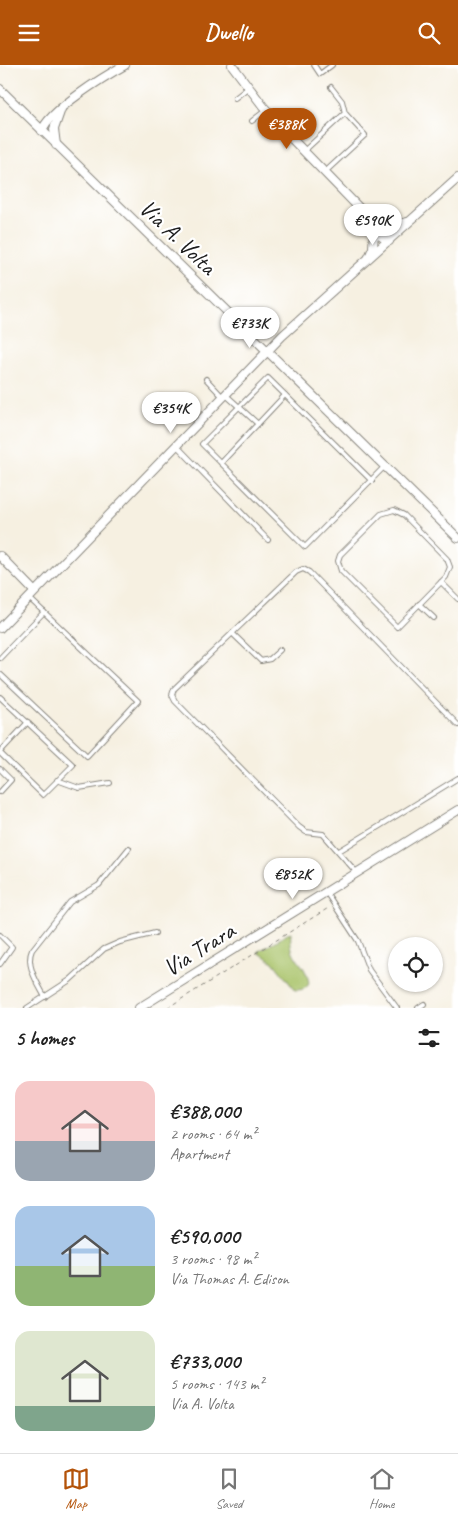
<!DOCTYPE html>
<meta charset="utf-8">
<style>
:root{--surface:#fff;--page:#f6f6f6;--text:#222;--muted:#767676;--line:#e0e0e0;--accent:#b45309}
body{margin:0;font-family:Caveat,sans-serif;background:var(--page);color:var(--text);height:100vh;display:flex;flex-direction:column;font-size:19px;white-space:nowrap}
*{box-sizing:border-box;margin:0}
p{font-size:16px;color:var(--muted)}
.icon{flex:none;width:28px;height:28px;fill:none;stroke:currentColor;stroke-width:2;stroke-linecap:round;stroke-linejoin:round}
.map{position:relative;height:943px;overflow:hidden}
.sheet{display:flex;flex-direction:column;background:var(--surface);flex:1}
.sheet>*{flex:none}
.buttons{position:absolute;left:388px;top:872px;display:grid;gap:10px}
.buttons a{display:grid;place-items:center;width:55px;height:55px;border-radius:50%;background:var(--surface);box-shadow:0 1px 4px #0004;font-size:25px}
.price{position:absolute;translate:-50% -42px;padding:0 11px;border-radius:18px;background:#fff;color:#222;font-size:16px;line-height:32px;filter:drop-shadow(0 1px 2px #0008)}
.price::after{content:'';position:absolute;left:50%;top:30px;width:15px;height:11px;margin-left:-8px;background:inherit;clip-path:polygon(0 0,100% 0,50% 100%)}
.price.active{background:var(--accent);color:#fff}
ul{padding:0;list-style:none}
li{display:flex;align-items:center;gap:15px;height:125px;padding:0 15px}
li span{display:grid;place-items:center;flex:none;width:140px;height:100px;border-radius:15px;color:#555}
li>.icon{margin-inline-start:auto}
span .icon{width:60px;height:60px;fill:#fffc;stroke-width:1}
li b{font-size:21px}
h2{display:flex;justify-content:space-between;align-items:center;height:60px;padding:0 15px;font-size:21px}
header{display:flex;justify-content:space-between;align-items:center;height:65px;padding:0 15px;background:var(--accent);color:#fff;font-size:22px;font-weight:800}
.tab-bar{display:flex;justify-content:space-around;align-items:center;height:70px;border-top:1px solid var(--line);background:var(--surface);font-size:14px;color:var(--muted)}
.tab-bar a{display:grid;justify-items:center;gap:2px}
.tab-bar .active{color:var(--accent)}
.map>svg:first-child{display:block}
.green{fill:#a9c369;stroke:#627042}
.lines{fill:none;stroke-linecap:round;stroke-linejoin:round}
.service-casing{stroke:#89867e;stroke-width:6}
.minor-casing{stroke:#89867e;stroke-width:10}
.path{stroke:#89867e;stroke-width:1;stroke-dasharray:4 4;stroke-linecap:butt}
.service{stroke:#fff;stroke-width:4}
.minor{stroke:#fff;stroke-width:8}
.labels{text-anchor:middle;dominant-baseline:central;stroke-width:4.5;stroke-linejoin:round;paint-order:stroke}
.street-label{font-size:24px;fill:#1c1c1c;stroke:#fff}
</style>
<header><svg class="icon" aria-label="menu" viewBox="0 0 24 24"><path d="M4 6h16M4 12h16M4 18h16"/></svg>Dwello<svg class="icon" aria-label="search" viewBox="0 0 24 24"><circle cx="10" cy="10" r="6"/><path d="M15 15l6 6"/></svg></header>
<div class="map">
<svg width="458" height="943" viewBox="0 0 458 943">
<rect width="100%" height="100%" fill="#fff"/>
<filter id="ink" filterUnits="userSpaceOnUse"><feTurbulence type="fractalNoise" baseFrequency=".02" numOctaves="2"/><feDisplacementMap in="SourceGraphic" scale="10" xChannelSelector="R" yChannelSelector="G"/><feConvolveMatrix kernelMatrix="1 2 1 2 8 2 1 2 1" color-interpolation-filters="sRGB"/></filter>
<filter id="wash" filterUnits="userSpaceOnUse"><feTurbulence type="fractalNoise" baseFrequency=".0096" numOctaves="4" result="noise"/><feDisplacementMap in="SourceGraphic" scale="20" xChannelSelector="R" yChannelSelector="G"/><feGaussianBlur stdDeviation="1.12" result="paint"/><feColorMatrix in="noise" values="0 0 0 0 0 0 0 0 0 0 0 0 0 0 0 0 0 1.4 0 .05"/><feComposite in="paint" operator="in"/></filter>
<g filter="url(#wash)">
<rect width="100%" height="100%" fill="#f6f0e1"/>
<path class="green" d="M 291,867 C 288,896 305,894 309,918 C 307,924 302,925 295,925 L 273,897 L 258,887 Z"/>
</g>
<g filter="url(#ink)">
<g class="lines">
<g class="service-casing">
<g id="service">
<path d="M 314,0 L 320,9 L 332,0"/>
<path d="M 331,22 L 342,36 L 345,48"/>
<path d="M 235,33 L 249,22"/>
<path d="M 252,56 L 266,45"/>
<path d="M 304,86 L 345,48 L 365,70 L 325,107"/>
<path d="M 206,314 L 222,331"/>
<path d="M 226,330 L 258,359"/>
<path d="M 176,380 L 268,475"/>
<path d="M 221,398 L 285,330"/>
<path d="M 372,416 L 268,313 L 202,379 L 305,482 L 385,401"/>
<path d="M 394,445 L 404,450 L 447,494 L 450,502 L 446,512 L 397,562 L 341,506 L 338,496 L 340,490 L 381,449 Z"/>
<path d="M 441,517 L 458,534"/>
<path d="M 419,539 L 434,553"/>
<path d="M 232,568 L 261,596 L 270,594 L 280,585"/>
<path d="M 0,593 L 44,547"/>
<path d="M 0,609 L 87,691 L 138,636 L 29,533"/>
<path d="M 0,632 L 73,700 L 43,730 L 0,688"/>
<path d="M 0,687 L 28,657"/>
<path d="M 0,704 L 11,715 L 0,727"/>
<path d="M 57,715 L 79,723 L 110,718"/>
<path d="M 339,786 L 458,713"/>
<path d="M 357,808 L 323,769 L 306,767 L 299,762 L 175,636 L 172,630 L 174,624 L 296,507 L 303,504 L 309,507 L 458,660"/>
<path d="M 326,827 L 358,876 L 369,905 L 397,943"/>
<path d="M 0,870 L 12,882 L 0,899"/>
<path d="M 45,932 C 38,919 25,900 32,885 L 70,837 L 99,820 L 129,783"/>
<path d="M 27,943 L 70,915 L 104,884 L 120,877 L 155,868"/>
<path d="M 418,943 L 424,939"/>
</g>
</g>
<g class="minor-casing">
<g id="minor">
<path d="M 232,0 L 263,41 L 293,75 L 366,150 L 383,163 L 389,176"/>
<path d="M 0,24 L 458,473"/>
<path d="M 42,66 C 48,46 105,11 125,0"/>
<path d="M 56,80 L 54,64 L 61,44"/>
<path d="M 366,150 L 377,169 L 389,176"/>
<path d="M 380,158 L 393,161 L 407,157"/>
<path d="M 369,192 L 373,183 L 374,165"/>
<path d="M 0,491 L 34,526"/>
<path d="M 0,563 L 282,271 L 458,113"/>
<path d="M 139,943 L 458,745"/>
</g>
</g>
<path class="path" d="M 167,943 L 330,842"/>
<use href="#service" class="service"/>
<use href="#minor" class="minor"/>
</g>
</g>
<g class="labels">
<g class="street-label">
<text transform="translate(178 172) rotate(44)">Via A. Volta</text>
<text transform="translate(199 884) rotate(-32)">Via Trara</text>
</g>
</g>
</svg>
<div class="buttons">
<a><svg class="icon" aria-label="locate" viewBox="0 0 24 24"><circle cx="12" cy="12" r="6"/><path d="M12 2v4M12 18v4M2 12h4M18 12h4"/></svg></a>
</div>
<b class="price active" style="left:287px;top:85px">€388K</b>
<b class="price" style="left:373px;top:181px">€590K</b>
<b class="price" style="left:250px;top:284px">€733K</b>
<b class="price" style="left:171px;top:369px">€354K</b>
<b class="price" style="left:293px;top:835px">€852K</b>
</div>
<section class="sheet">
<h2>5 homes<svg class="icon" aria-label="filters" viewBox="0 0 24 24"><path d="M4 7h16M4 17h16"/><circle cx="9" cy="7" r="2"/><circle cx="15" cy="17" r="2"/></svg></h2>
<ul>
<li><span style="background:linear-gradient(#f6c9c9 60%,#9aa5b1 0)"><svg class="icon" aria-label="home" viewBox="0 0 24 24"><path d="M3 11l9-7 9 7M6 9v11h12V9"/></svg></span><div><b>€388,000</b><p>2 rooms · 64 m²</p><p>Apartment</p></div></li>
<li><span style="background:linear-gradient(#a9c7e8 60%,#8fb573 0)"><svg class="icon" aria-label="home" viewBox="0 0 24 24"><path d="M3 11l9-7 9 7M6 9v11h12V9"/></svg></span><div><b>€590,000</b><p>3 rooms · 98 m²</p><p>Via Thomas A. Edison</p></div></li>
<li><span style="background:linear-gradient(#dfe7d0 75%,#7fa58c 0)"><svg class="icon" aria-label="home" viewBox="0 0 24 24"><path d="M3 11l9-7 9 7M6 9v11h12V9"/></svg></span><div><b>€733,000</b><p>5 rooms · 143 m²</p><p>Via A. Volta</p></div></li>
</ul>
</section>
<nav class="tab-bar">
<a class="active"><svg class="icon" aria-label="map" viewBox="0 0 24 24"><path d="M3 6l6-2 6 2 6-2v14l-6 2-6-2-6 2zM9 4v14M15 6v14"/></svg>Map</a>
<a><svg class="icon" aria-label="saved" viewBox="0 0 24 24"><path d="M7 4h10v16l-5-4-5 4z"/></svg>Saved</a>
<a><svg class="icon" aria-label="home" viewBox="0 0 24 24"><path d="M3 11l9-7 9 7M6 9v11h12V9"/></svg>Home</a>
</nav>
